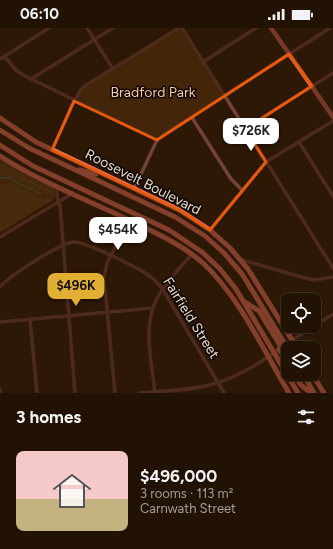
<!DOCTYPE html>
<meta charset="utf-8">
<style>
:root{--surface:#221204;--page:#2e2013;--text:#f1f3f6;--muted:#a29e9a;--line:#3f3226;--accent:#e1af34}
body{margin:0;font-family:Figtree,sans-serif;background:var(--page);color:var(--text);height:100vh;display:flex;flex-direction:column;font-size:15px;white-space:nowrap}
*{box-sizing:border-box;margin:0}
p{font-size:13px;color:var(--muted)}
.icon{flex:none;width:22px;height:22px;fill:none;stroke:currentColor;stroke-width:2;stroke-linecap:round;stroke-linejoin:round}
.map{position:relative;height:365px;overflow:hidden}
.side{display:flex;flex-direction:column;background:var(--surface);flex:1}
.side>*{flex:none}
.buttons{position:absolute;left:281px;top:265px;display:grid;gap:8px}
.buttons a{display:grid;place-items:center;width:40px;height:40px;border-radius:8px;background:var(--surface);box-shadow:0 1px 3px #0004,0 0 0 1px var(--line);font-size:20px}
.price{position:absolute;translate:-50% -34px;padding:0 9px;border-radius:8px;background:#fff;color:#222;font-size:13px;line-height:26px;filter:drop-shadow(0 1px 2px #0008)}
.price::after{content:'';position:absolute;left:50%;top:24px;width:12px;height:9px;margin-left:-6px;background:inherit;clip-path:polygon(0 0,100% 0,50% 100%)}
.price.current{background:var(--accent);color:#111}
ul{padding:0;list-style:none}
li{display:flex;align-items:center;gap:12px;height:100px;padding:0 16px}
li span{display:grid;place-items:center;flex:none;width:112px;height:80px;border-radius:8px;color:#555}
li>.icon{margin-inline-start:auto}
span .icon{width:48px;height:48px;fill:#fffc;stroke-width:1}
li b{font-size:17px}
h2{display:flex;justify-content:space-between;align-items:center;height:48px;padding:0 16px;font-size:17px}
.status{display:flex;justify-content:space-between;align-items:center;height:28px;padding:0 20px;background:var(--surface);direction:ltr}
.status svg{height:11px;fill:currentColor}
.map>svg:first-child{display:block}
.green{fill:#5e3710}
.forest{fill:#694018}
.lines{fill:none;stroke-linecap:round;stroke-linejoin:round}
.stream{stroke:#49808c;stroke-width:1}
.minor{stroke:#744238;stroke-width:3.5}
.major{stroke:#c96350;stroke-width:4.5}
.highway{stroke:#eb7059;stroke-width:5}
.marked{fill:none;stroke:#e8590c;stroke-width:3;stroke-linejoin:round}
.labels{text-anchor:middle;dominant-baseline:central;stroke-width:3;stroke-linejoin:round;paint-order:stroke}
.park-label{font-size:14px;fill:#f7c79e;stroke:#0e0602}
.street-label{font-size:14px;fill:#ebdcd0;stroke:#0e0602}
</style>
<div class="status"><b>06:10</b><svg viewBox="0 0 49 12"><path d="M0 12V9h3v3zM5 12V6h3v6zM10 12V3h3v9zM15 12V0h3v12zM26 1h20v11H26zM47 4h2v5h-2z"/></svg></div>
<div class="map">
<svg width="333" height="365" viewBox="0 0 333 365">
<rect width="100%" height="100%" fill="#2d1805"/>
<g class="green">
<path d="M 179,0 L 182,0 L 224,67 L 157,112 L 74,73 L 83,59 Z"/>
<path d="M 0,130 L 54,159 L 55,168 L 54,172 L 0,205 Z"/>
</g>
<g class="forest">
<path d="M 0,135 L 53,162 L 53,168 L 12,149 L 0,147 Z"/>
<path d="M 11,155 L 40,170 L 52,172 L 0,204 L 0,156 Z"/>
</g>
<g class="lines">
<path class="stream" d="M 0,150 L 9,150 L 41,166"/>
<g class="minor">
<path d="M 87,0 L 113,41"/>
<path d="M 182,0 L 333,240"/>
<path d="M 4,28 L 17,43 L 25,48 L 157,112"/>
<path d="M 0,31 L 49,0"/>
<path d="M 203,34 L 256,0"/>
<path d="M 31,51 L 113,0"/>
<path d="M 191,88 L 231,151 L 243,163"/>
<path d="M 245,101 L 333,45"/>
<path d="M 299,114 L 333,168"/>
<path d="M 52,122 L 74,73 L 83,59 L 179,0"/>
<path d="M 56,157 L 58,175 L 60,177 L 75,365"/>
<path d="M 134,161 L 157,112 L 164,106 L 330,0"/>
<path d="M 210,202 L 266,134 L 333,93"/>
<path d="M 0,209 L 73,165"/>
<path d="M 242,232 L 305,250 L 314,252 L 333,249"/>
<path d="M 0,259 C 9,248 59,216 73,214 C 85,213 139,240 151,249 C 157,253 161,259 165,265 L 224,365"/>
<path d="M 30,291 L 37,365"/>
<path d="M 0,294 L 153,280"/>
<path d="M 314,298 L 333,286"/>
<path d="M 0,361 L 0,365"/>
<path d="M 115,365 L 104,249 L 107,235 L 129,192"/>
<path d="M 139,365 C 163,363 189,363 213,356 C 250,346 282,318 314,298"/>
<path d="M 155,365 C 152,335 142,298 157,270 C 166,254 180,240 192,226"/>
</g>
<path class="major" d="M 271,0 L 333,89"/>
<g class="highway">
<path d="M 0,90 L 36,114 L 179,182 L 210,202 L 230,220 L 248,241 L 297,320"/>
<path d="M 0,102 L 29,120 L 175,189 L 205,208 L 224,225 L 242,246 L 288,321"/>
<path d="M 0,117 L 33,138 L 169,202 L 202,224 L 220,241 L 236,261 L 298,365"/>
<path d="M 0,128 C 40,154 90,173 133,194 C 158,206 183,217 204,236 C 239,269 264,323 289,365"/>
<path d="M 79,142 L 96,146"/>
<path d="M 245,274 L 259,283 L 281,319"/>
<path d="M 279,321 L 288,336"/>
<path d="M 294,346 L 301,357 L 311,365"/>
<path d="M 303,346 L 314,365"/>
<path d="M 312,346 L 324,365"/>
</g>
</g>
<path d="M0 0H333V365H0ZM 289,26 L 312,58 L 245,101 L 266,134 L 210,202 L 179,182 L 52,122 L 74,73 L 157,112 Z" fill="#2d1805" fill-opacity=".55" fill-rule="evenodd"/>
<path class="marked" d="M 289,26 L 312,58 L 245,101 L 266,134 L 210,202 L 179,182 L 52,122 L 74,73 L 157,112 Z"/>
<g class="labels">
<g class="park-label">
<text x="153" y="64">Bradford Park</text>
</g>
<g class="street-label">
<text transform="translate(143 154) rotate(27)">Roosevelt Boulevard</text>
<text transform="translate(191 290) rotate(58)">Fairfield Street</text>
</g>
</g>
</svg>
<div class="buttons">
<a><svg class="icon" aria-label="locate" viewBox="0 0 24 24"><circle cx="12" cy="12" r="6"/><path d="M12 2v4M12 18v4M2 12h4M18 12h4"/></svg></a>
<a><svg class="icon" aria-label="layers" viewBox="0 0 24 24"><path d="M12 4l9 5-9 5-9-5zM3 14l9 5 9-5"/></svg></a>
</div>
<b class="price" style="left:251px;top:124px">$726K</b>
<b class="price" style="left:118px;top:223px">$454K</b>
<b class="price current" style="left:76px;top:279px">$496K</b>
</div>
<section class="side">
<h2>3 homes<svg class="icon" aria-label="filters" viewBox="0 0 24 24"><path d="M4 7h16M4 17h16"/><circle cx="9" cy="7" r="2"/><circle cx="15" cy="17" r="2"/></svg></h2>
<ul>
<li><span style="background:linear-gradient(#f6c9c9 60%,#c2b280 0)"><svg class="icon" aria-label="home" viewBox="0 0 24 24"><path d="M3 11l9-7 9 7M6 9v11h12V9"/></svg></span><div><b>$496,000</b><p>3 rooms · 113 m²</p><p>Carnwath Street</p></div></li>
</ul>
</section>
